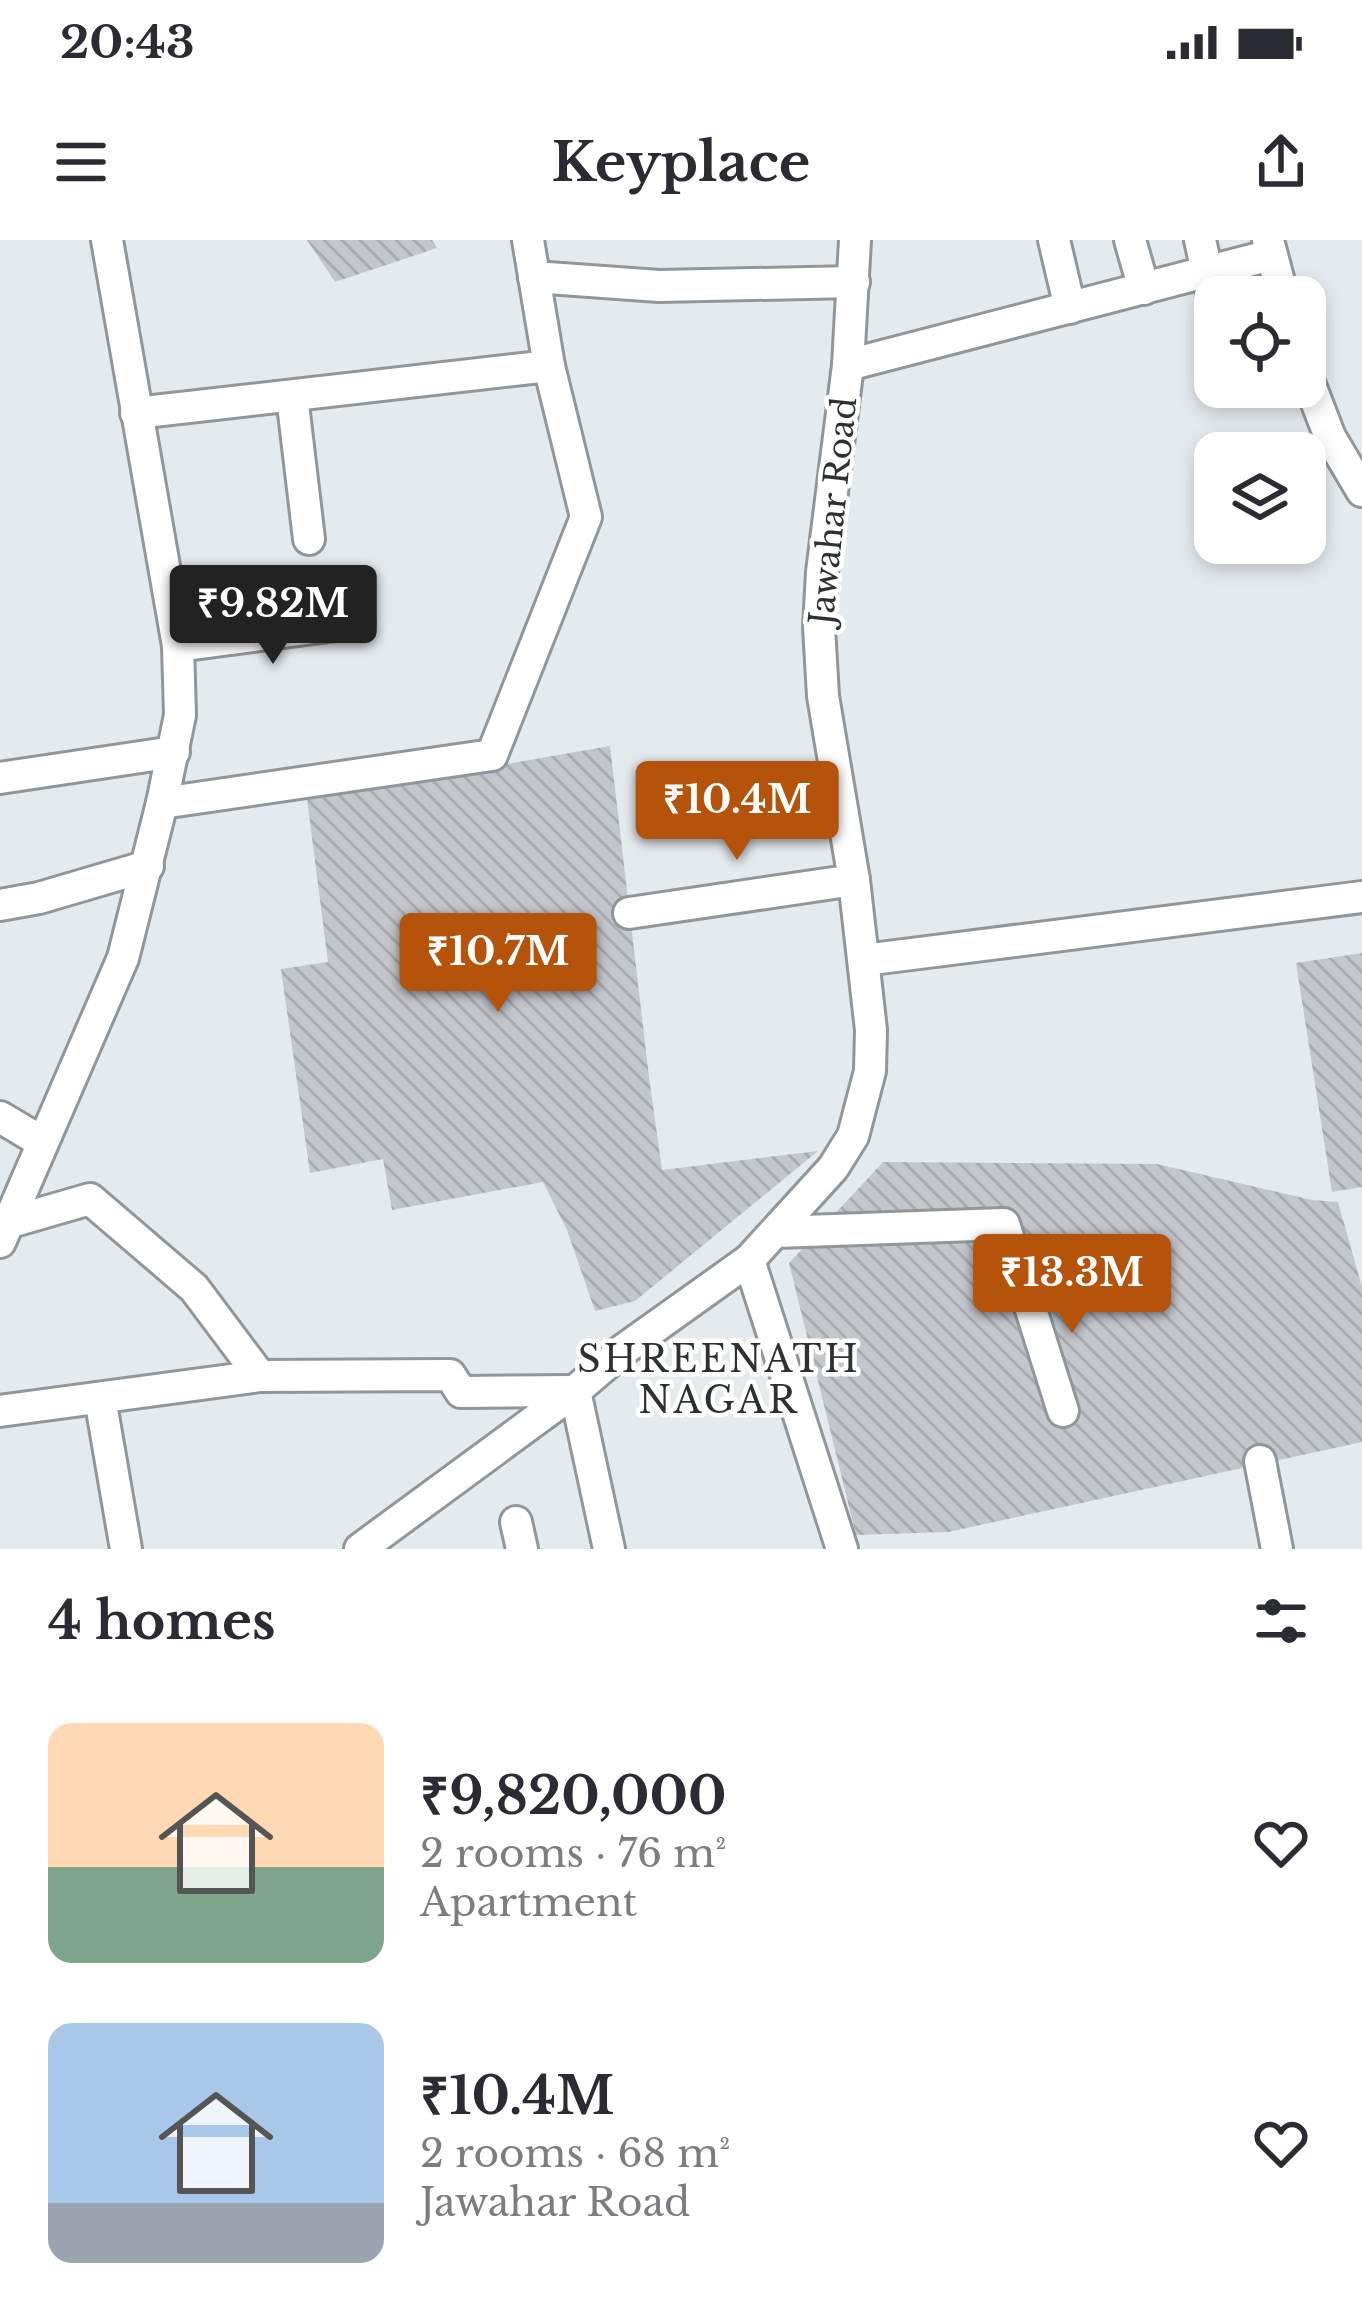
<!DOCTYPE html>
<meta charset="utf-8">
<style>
:root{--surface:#fff;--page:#f7f7f7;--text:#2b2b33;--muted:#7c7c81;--accent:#b45309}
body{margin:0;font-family:"Libre Baskerville",serif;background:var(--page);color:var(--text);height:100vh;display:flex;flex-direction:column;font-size:45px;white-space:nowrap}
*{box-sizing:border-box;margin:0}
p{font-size:39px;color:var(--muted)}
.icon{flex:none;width:66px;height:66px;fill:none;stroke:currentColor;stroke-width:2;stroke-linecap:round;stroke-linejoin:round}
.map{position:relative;height:1309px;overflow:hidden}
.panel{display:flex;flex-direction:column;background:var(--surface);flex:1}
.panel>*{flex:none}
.tools{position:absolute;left:1194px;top:36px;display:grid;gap:24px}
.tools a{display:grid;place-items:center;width:132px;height:132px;border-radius:24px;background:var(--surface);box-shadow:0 6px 18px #0003;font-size:60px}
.price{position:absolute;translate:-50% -102px;padding:0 27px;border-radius:12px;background:var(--accent);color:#fff;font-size:39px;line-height:78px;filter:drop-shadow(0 3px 6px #0008)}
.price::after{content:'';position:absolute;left:50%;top:72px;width:36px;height:27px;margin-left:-18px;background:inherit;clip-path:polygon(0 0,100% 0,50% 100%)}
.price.on{background:#222;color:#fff}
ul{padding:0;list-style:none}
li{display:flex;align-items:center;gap:36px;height:300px;padding:0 48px}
li span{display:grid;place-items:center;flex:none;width:336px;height:240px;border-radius:24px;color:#555}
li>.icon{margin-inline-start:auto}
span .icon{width:144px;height:144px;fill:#fffc;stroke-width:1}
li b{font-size:51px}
h2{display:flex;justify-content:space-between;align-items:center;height:144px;padding:0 48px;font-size:51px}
.status{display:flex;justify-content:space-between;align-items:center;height:84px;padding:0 60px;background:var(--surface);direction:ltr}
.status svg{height:33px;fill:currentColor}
header{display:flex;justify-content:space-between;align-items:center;height:156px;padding:0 48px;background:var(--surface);font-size:54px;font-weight:800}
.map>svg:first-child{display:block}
.building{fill:url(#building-back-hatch)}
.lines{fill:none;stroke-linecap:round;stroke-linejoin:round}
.minor-casing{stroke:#91969a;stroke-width:36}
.minor{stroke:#fff;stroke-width:30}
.labels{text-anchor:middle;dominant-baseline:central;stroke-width:9;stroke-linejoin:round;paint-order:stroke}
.street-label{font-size:33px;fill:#2e3032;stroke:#fff}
.neighbourhood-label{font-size:36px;letter-spacing:3px;fill:#2e3032;stroke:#fff}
</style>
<div class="status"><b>20:43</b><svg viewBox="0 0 49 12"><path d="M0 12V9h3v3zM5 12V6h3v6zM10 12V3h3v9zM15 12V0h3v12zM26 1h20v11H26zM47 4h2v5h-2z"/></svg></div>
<header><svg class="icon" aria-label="menu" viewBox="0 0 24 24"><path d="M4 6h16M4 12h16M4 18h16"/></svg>Keyplace<svg class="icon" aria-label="share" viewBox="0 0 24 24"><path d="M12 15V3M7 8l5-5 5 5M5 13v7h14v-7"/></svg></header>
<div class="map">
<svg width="1362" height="1309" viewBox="0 0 1362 1309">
<defs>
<pattern id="building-back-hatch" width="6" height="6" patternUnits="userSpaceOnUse" patternTransform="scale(3)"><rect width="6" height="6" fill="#c3c7cc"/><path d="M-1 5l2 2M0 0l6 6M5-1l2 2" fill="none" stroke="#a8abb0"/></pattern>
</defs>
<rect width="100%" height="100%" fill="#e5eaef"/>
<g class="building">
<path d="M 307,0 L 432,0 L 437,8 L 335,42 Z"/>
<path d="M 610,506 L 649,837 L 662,930 L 818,911 L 635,1061 L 595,1071 L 567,990 L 543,942 L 392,970 L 383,919 L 310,933 L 281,729 L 328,722 L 307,559 Z"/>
<path d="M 1362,713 L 1362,947 L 1332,952 L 1296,723 Z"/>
<path d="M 883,922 L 1157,924 L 1312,960 L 1338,962 L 1362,1047 L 1362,1202 L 948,1292 L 856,1295 L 789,1023 Z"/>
</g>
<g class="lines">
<g class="minor-casing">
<g id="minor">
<path d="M 1054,0 L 1070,68"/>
<path d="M 1130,0 L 1144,49"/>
<path d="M 1200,0 L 1215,67"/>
<path d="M 1268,0 L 1283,57"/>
<path d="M 534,37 L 659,46 L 854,42"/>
<path d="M 848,125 L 1271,15"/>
<path d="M 1305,132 L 1330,197 L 1362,251"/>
<path d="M 292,156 L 309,299"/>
<path d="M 136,173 L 549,126"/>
<path d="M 178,406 L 359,382"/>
<path d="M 0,538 L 174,512"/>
<path d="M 162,563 L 492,515 L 586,277 L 549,126 L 528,0"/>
<path d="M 0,665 L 39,658 L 148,626"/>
<path d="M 629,673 L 854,640"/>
<path d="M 864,720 L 1362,657"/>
<path d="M 0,877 L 42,902"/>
<path d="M 7,983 L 90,959 L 194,1048 L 260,1136"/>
<path d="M 776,992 L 1004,984 L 1063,1171"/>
<path d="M 0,1002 L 123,718 L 162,563 L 180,475 L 178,406 L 107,0"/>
<path d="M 749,1020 L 842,1309"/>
<path d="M 100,1158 L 126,1309"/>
<path d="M 0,1171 L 260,1136 L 450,1135 L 461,1152 L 575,1151 L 609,1309"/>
<path d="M 1260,1221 L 1277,1309"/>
<path d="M 516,1282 L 522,1309"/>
<path d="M 360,1309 L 575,1151 L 623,1110 L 749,1020 L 833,928 L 853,896 L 870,831 L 871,790 L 854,640 L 823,456 L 819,387 L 822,332 L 848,125 L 855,0"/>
</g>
</g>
<use href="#minor" class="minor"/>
</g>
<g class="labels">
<g class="street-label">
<text transform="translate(833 271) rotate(-84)">Jawahar Road</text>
</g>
<g class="neighbourhood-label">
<text x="719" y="1119">SHREENATH<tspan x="719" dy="41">NAGAR</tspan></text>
</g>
</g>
</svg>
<div class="tools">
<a><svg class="icon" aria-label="locate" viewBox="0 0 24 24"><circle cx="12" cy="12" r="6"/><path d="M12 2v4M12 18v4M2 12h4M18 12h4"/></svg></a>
<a><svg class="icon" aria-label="layers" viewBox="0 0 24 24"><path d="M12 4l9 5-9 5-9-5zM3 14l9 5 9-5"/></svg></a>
</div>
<b class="price on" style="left:273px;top:427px">₹9.82M</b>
<b class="price" style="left:737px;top:623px">₹10.4M</b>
<b class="price" style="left:498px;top:775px">₹10.7M</b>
<b class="price" style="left:1072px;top:1096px">₹13.3M</b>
</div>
<section class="panel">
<h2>4 homes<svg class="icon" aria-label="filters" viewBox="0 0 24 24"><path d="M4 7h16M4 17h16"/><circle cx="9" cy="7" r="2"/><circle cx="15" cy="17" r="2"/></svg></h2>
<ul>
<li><span style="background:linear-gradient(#ffd9b3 60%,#7fa58c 0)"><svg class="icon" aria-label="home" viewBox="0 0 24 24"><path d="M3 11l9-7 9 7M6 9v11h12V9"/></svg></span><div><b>₹9,820,000</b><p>2 rooms · 76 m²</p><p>Apartment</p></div><svg class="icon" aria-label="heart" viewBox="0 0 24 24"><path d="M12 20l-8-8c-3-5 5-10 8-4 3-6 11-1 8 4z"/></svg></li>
<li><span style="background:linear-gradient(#a9c7e8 75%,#9aa5b1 0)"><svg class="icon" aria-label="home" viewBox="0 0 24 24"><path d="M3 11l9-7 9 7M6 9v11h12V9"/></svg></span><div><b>₹10.4M</b><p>2 rooms · 68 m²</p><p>Jawahar Road</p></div><svg class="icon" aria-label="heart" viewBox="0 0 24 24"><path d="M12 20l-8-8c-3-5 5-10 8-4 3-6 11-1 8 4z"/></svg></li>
</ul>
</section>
